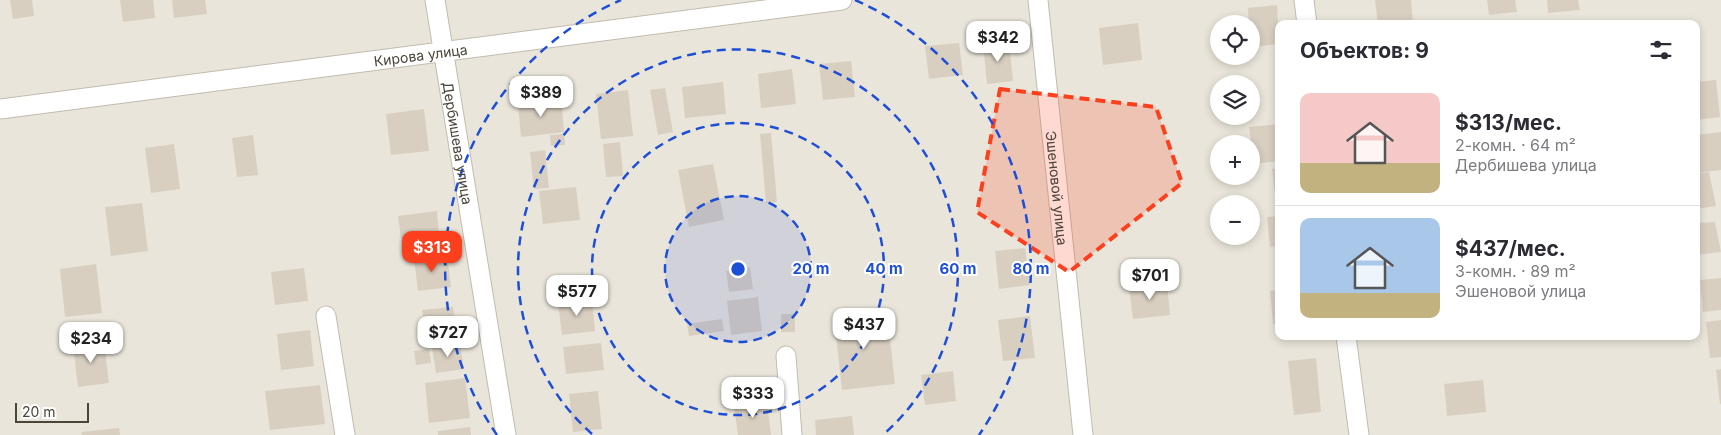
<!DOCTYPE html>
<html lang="ru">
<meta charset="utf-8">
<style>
:root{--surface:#fff;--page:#f2f2f3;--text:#2b2b33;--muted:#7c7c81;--line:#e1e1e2;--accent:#fc3f1d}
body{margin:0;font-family:Inter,sans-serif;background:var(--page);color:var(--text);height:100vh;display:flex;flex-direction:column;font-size:19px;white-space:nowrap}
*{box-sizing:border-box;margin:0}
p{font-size:16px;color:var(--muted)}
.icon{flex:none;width:28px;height:28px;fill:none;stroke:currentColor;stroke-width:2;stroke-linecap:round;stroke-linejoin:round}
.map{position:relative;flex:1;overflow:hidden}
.panel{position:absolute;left:1275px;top:20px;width:425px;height:320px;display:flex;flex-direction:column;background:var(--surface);border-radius:10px;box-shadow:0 2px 8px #0003}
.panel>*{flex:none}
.buttons{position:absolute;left:1210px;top:15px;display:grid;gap:10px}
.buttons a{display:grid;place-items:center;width:50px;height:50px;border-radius:50%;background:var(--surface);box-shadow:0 2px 8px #0003;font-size:25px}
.scale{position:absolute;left:15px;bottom:12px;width:74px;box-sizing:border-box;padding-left:5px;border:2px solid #4b4439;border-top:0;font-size:14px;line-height:18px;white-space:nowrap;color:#4b4439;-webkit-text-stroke:4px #fff;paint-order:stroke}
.price{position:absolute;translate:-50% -42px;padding:0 11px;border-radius:10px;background:#fff;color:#222;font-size:16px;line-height:32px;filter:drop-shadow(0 1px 2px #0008)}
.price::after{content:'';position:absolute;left:50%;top:30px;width:15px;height:11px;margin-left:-8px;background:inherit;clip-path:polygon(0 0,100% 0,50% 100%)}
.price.current{background:var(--accent);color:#fff}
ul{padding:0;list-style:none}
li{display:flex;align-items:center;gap:15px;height:125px;padding:0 25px}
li+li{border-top:1px solid var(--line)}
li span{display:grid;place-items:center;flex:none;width:140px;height:100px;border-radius:10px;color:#555}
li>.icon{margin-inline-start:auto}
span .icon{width:60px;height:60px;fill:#fffc;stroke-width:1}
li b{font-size:21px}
h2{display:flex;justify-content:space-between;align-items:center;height:60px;padding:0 25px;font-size:21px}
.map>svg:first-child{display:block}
.residential{fill:#eae5da;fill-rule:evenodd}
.building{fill:#d8cfc1}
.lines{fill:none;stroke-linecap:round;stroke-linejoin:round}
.street-casing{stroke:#c2bbae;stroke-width:21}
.street{stroke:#fff;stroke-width:19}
.marked{fill:#fc3f1d;fill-opacity:0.2;stroke:#fc3f1d;stroke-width:4;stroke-dasharray:10 6;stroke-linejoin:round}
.ring{fill:none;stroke:#1d4ed8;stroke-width:2.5;stroke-dasharray:9 6}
.labels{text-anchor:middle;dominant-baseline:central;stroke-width:4;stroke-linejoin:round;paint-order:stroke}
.street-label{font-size:14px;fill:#4b4439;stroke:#fff}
.centre{fill:#1d4ed8;stroke:#fff;stroke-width:2.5}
.ring-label{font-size:15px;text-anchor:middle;font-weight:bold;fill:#1d4ed8;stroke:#fff;stroke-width:4;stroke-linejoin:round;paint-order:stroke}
</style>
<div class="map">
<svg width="1721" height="435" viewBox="0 0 1721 435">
<rect width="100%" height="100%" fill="#f6f3ec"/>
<path class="residential" d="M 0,0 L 1721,0 L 1721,435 L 0,435 ZM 1219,24 L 1251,24 L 1251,56 L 1219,56 ZM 1279,24 L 1696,24 L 1696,336 L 1279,336 ZM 1219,84 L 1251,84 L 1251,116 L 1219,116 ZM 1219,144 L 1251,144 L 1251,176 L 1219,176 ZM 1219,204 L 1251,204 L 1251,236 L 1219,236 Z"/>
<g class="building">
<path d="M 10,0 L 32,0 L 34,16 L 13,19 Z"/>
<path d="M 120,0 L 153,0 L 155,18 L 123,22 Z"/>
<path d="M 172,0 L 205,0 L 207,14 L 174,18 Z"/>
<path d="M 1375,0 L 1411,0 L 1413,24 L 1378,24 Z"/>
<path d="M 1487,0 L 1515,0 L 1517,12 L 1489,15 Z"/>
<path d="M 1547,0 L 1578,0 L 1580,10 L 1548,13 Z"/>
<path d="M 1277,5 L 1279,44 L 1252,47 L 1251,24 L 1249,24 L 1248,8 Z"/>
<path d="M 1138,23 L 1142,60 L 1103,65 L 1099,28 Z"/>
<path d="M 1009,42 L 1013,81 L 987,84 L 983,44 Z"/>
<path d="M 959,43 L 963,75 L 929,79 L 925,46 Z"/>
<path d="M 851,61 L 855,97 L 823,100 L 819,64 Z"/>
<path d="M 792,69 L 796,104 L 761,108 L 758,74 Z"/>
<path d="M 1716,80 L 1720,117 L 1696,120 L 1696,82 Z"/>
<path d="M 723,82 L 726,114 L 685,118 L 682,87 Z"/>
<path d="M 665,88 L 673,132 L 658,135 L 650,90 Z"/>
<path d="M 628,90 L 633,136 L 601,139 L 596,94 Z"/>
<path d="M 561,99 L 564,132 L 521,137 L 518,104 Z"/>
<path d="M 424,109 L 429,151 L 391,155 L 386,114 Z"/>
<path d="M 1279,124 L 1279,161 L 1254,164 L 1249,127 Z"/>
<path d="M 1721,132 L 1721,170 L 1696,173 L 1696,135 Z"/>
<path d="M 771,133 L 777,202 L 766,203 L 760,134 Z"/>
<path d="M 564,134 L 565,145 L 551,146 L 550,135 Z"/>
<path d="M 253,135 L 258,175 L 237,177 L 232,138 Z"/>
<path d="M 620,142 L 623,176 L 606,177 L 603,144 Z"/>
<path d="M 174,144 L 180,189 L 151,193 L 145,148 Z"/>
<path d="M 545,150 L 549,188 L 534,189 L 530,152 Z"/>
<path d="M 713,164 L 724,220 L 689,227 L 678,170 Z"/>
<path d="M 1279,168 L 1279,202 L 1276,203 L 1272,169 Z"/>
<path d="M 1709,172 L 1716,206 L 1696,209 L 1696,174 Z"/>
<path d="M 576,187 L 580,220 L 543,224 L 539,191 Z"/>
<path d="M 142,203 L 148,251 L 111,256 L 105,207 Z"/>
<path d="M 437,211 L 439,235 L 401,239 L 398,216 Z"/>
<path d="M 1279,216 L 1279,246 L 1270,247 L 1267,217 Z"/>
<path d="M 1715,222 L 1721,252 L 1696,255 L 1696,223 Z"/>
<path d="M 1025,248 L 1030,285 L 999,289 L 995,251 Z"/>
<path d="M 447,255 L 451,287 L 418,291 L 414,258 Z"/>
<path d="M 96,264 L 102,313 L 65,317 L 60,269 Z"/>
<path d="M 750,267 L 753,289 L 729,292 L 726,271 Z"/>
<path d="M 304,268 L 308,301 L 275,305 L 271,272 Z"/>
<path d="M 1721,278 L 1721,310 L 1703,312 L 1700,280 Z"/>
<path d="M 1167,283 L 1170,315 L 1133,319 L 1129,287 Z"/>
<path d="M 1279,290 L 1279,323 L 1273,324 L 1270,291 Z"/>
<path d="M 758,297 L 762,331 L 731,335 L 727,301 Z"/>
<path d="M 592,300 L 595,331 L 562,335 L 558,304 Z"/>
<path d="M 453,307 L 457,339 L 426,343 L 422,310 Z"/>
<path d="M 887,311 L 895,384 L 842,390 L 834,317 Z"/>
<rect x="781" y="314" width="14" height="18"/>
<path d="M 1030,316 L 1035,358 L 1003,361 L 998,320 Z"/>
<path d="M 722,319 L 724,331 L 689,336 L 687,324 Z"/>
<path d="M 1721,320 L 1721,357 L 1710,358 L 1706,322 Z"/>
<path d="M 310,330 L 314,366 L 281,370 L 277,334 Z"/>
<path d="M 104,341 L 109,383 L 78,387 L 73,345 Z"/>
<path d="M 601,343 L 604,370 L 566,374 L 563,347 Z"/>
<path d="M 460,344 L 464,369 L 436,373 L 432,348 Z"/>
<path d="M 429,349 L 431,363 L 416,365 L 414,351 Z"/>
<path d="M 1316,358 L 1321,412 L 1294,415 L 1288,361 Z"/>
<path d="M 1721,369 L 1721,404 L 1720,404 L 1716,370 Z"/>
<path d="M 953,371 L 956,401 L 925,405 L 921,375 Z"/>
<path d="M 465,378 L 470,418 L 429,423 L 425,383 Z"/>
<path d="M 1483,380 L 1486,412 L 1447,416 L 1444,384 Z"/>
<path d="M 320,385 L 325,424 L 270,430 L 265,391 Z"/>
<path d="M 598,391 L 602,429 L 573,432 L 569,394 Z"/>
<path d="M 767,402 L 771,435 L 738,435 L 734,405 Z"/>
<path d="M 852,416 L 854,435 L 816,435 L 815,420 Z"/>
<path d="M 470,427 L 471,435 L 438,435 L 438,431 Z"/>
<path d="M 119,428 L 120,435 L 82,435 L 81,432 Z"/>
</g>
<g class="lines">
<g class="street-casing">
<g id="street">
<path id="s1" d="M 435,0 L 506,435"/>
<path id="s2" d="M 1038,0 L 1083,435"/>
<path d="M 1304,0 L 1307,24"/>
<path id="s3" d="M 0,109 L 842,0"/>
<path d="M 326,316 L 345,435"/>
<path d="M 1346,336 L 1359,435"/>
<path d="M 786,356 L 792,435"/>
</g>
</g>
<use href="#street" class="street"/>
</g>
<path class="marked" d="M 1000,89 L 1156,107 L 1182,183 L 1069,272 L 977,212 Z"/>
<circle cx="738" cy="269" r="73" fill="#1d4ed8" fill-opacity=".12"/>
<g class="ring">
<circle cx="738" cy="269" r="73"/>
<circle cx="738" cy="269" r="146"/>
<path d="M592 434A220 220 0 1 1 884 434"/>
<path d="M497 435A293 293 0 0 1 621 0M855 0A293 293 0 0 1 979 435"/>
</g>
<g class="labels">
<g class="street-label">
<text stroke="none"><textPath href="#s3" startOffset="424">Кирова улица</textPath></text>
<text stroke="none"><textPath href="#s1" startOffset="145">Дербишева улица</textPath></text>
<text stroke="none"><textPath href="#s2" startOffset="189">Эшеновой улица</textPath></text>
</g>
</g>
<circle cx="738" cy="269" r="8" class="centre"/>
<g class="ring-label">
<text x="811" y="274">20 m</text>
<text x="884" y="274">40 m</text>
<text x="958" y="274">60 m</text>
<text x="1031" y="274">80 m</text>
</g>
</svg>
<div class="buttons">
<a><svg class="icon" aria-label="locate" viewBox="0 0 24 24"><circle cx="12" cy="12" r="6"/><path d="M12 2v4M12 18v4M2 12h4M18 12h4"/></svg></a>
<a><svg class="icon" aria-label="layers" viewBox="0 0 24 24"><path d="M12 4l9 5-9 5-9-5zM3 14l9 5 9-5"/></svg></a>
<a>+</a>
<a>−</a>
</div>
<div class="scale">20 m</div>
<b class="price" style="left:998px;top:63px">$342</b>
<b class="price" style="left:541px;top:118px">$389</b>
<b class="price current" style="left:432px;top:273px">$313</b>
<b class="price" style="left:1150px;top:301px">$701</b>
<b class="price" style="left:577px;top:317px">$577</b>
<b class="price" style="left:864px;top:350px">$437</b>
<b class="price" style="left:448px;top:358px">$727</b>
<b class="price" style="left:91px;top:364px">$234</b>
<b class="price" style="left:753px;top:419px">$333</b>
<section class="panel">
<h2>Объектов: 9<svg class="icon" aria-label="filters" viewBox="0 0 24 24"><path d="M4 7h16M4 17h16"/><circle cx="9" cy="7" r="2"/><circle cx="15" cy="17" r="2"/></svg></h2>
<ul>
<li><span style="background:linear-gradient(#f6c9c9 70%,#c2b280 0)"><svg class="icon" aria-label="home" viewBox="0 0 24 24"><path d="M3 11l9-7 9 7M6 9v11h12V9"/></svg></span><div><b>$313/мес.</b><p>2-комн. · 64 m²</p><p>Дербишева улица</p></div></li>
<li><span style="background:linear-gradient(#a9c7e8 75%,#c2b280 0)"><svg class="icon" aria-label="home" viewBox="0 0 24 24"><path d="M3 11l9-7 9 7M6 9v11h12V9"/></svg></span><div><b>$437/мес.</b><p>3-комн. · 89 m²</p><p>Эшеновой улица</p></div></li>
</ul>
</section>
</div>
